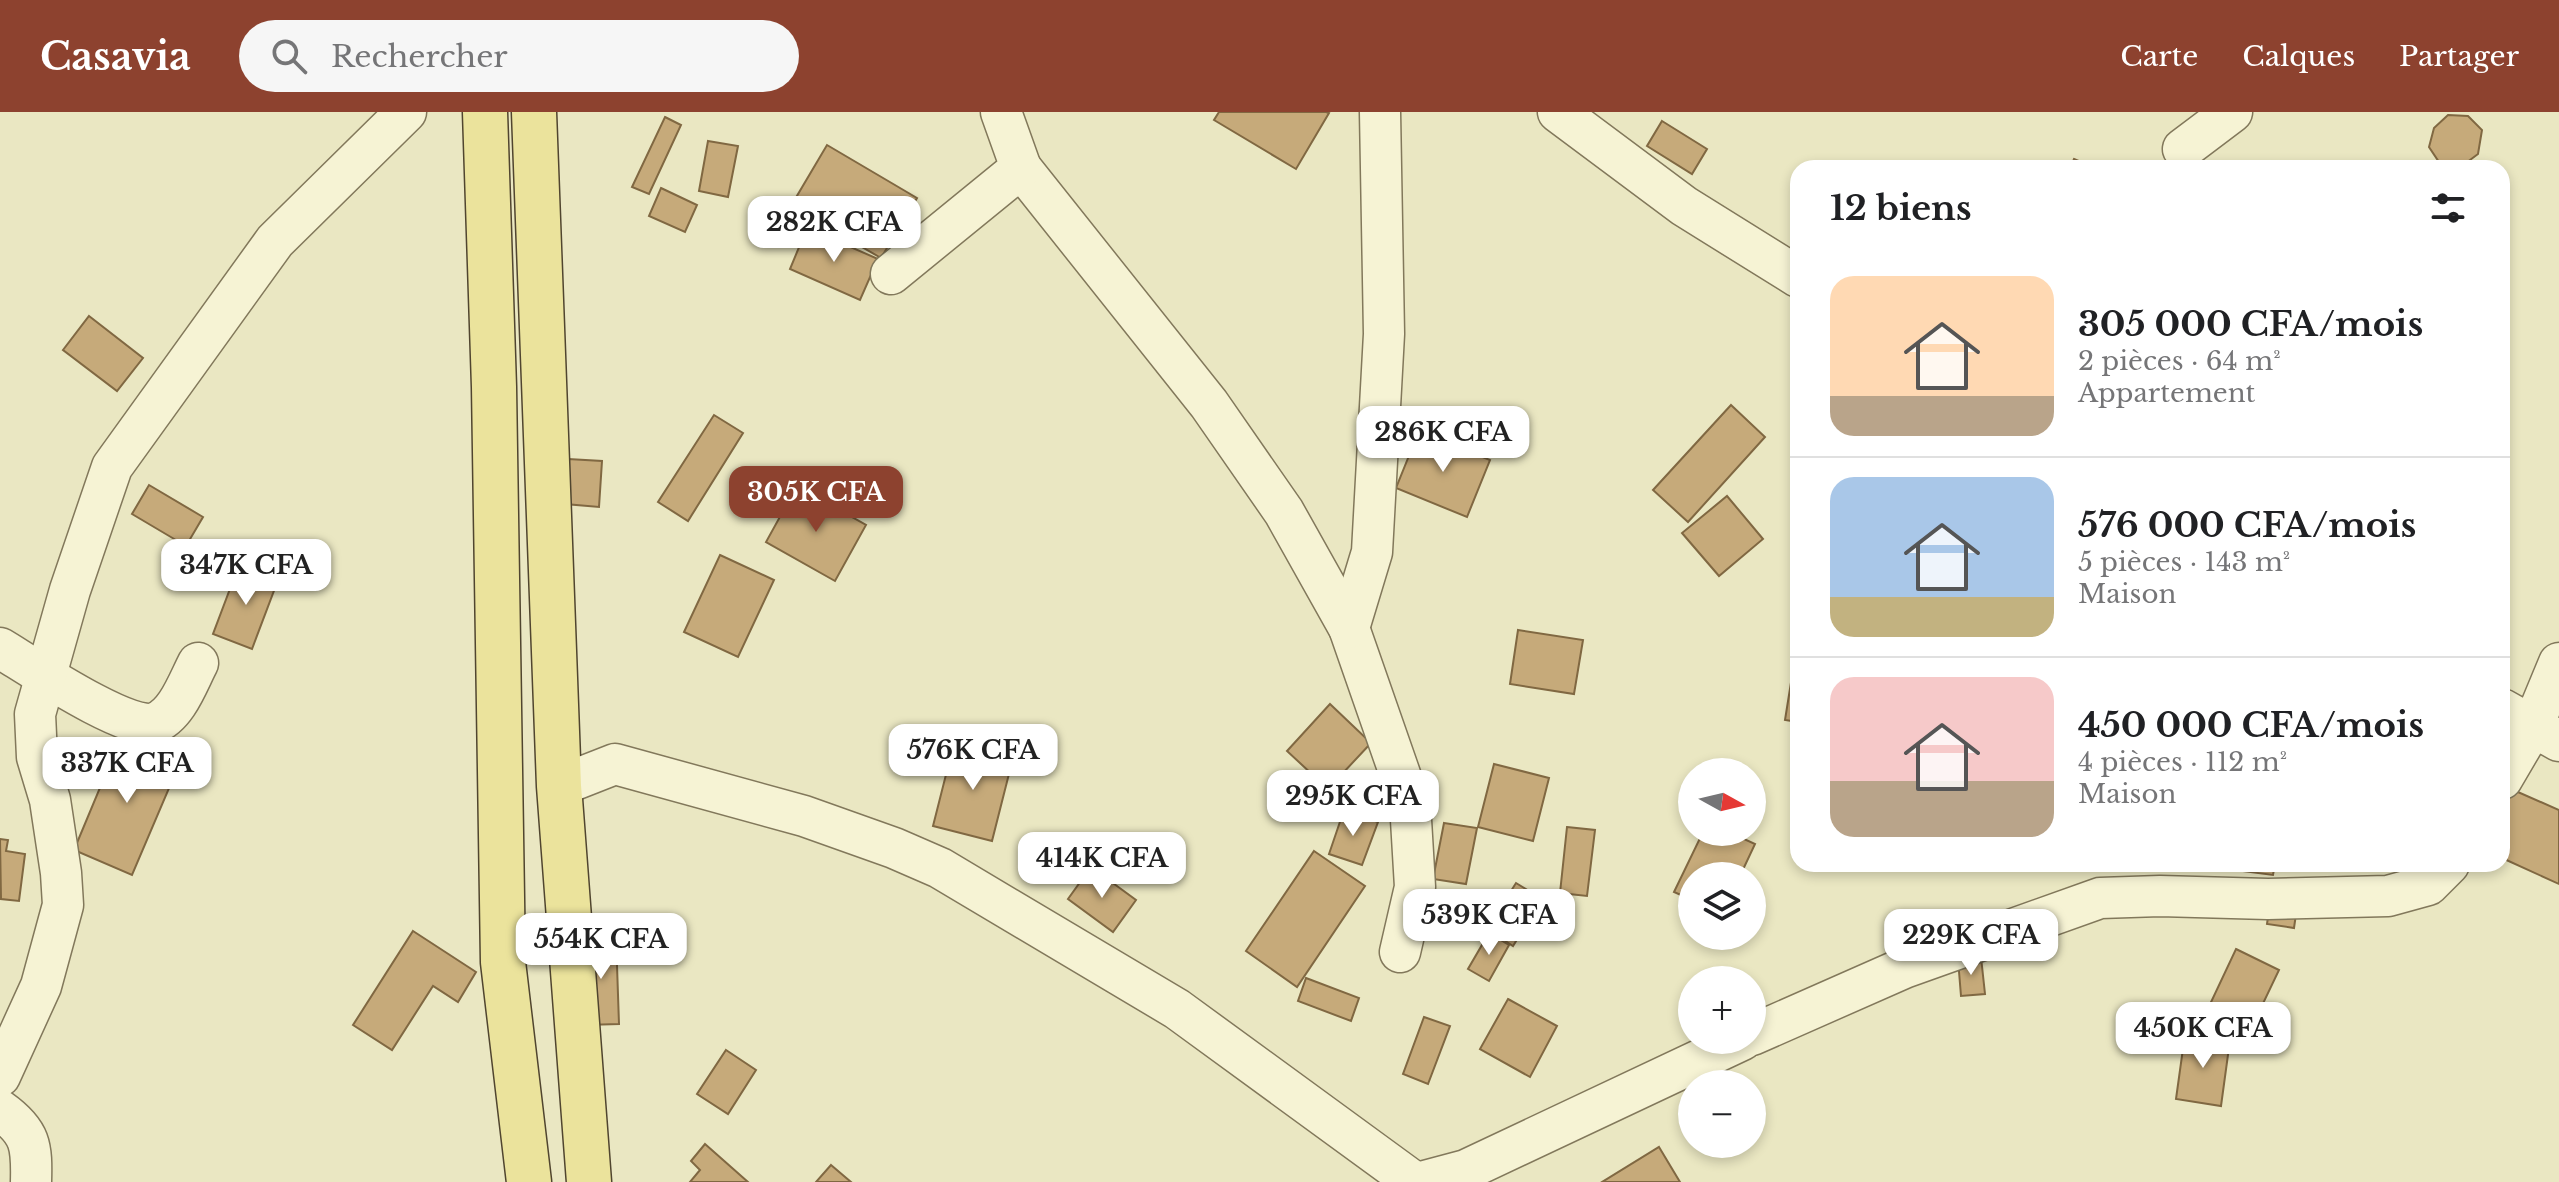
<!DOCTYPE html>
<html lang="fr">
<meta charset="utf-8">
<style>
:root{--surface:#fff;--page:#f6f6f6;--text:#202124;--muted:#757577;--line:#e0e0e0;--accent:#8d422f}
body{margin:0;font-family:"Libre Baskerville",serif;background:var(--page);color:var(--text);height:100vh;display:flex;flex-direction:column;font-size:30px;white-space:nowrap}
*{box-sizing:border-box;margin:0}
p{font-size:26px;color:var(--muted)}
.icon{flex:none;width:44px;height:44px;fill:none;stroke:currentColor;stroke-width:2;stroke-linecap:round;stroke-linejoin:round}
.map{position:relative;flex:1;overflow:hidden}
.details{position:absolute;left:1790px;top:48px;width:720px;height:712px;display:flex;flex-direction:column;background:var(--surface);border-radius:24px;box-shadow:0 4px 12px #0003}
.details>*{flex:none}
.needle{width:52px;rotate:98deg}
.tools{position:absolute;left:1678px;top:646px;display:grid;gap:16px}
.tools a{display:grid;place-items:center;width:88px;height:88px;border-radius:50%;background:var(--surface);box-shadow:0 4px 12px #0003;font-size:40px}
.price{position:absolute;translate:-50% -68px;padding:0 18px;border-radius:16px;background:#fff;color:#222;font-size:26px;line-height:52px;filter:drop-shadow(0 2px 4px #0008)}
.price::after{content:'';position:absolute;left:50%;top:48px;width:24px;height:18px;margin-left:-12px;background:inherit;clip-path:polygon(0 0,100% 0,50% 100%)}
.price.on{background:var(--accent);color:#fff}
ul{padding:0;list-style:none}
li{display:flex;align-items:center;gap:24px;height:200px;padding:0 40px}
li+li{border-top:2px solid var(--line)}
li span{display:grid;place-items:center;flex:none;width:224px;height:160px;border-radius:24px;color:#555}
li>.icon{margin-inline-start:auto}
span .icon{width:96px;height:96px;fill:#fffc;stroke-width:1}
li b{font-size:34px}
h2{display:flex;justify-content:space-between;align-items:center;height:96px;padding:0 40px;font-size:34px}
header{display:flex;align-items:center;gap:48px;box-sizing:border-box;height:112px;padding:0 40px;background:var(--accent);color:#fff}
header strong{font-size:38px}
nav{display:flex;gap:44px;margin-inline-start:auto;font-size:28px}
.search{width:560px;height:72px;background:var(--page);display:flex;align-items:center;gap:20px;box-sizing:border-box;padding:0 28px;border-radius:44px;color:var(--muted);font-size:30px}
.map>svg:first-child{display:block}
.building{fill:#c6aa7a;stroke:#806842;stroke-width:2}
.lines{fill:none;stroke-linecap:round;stroke-linejoin:round}
.minor-casing{stroke:#82785b;stroke-width:43}
.major-casing{stroke:#50452f;stroke-width:47}
.minor{stroke:#f6f3d4;stroke-width:40}
.major{stroke:#ebe39c;stroke-width:44}
</style>
<header>
<strong>Casavia</strong>
<div class="search"><svg class="icon" aria-label="search" viewBox="0 0 24 24"><circle cx="10" cy="10" r="6"/><path d="M15 15l6 6"/></svg>Rechercher</div>
<nav><a>Carte</a><a>Calques</a><a>Partager</a></nav>
</header>
<div class="map">
<svg width="2559" height="1070" viewBox="0 0 2559 1070">
<rect width="100%" height="100%" fill="#eae7c2"/>
<g class="building">
<path d="M 1219,0 L 1326,0 L 1329,1 L 1296,57 L 1214,8 Z"/>
<path d="M 2448,3 L 2468,4 L 2482,18 L 2478,42 L 2462,54 L 2439,50 L 2429,35 L 2434,16 Z"/>
<path d="M 665,5 L 681,13 L 649,82 L 632,75 Z"/>
<path d="M 1662,9 L 1707,37 L 1692,62 L 1647,34 Z"/>
<path d="M 708,29 L 738,34 L 728,85 L 699,79 Z"/>
<path d="M 827,33 L 917,86 L 881,146 L 791,94 Z"/>
<path d="M 2074,47 L 2095,56 L 2070,56 Z"/>
<path d="M 661,76 L 697,93 L 685,120 L 649,104 Z"/>
<path d="M 807,116 L 878,147 L 860,188 L 790,157 Z"/>
<path d="M 89,204 L 143,246 L 117,279 L 63,238 Z"/>
<path d="M 1731,293 L 1765,325 L 1688,410 L 1653,378 Z"/>
<path d="M 714,303 L 743,321 L 688,409 L 658,390 Z"/>
<path d="M 1419,319 L 1490,348 L 1467,405 L 1396,376 Z"/>
<path d="M 568,347 L 602,349 L 599,395 L 565,392 Z"/>
<path d="M 149,373 L 203,405 L 186,434 L 132,402 Z"/>
<path d="M 797,374 L 866,413 L 835,469 L 766,430 Z"/>
<path d="M 1727,384 L 1763,427 L 1719,464 L 1682,421 Z"/>
<path d="M 720,443 L 774,468 L 738,545 L 684,520 Z"/>
<path d="M 239,453 L 278,468 L 252,537 L 213,522 Z"/>
<path d="M 1518,518 L 1583,528 L 1574,582 L 1510,572 Z"/>
<path d="M 1793,558 L 1798,559 L 1798,610 L 1785,608 Z"/>
<path d="M 1330,592 L 1371,631 L 1328,677 L 1287,639 Z"/>
<path d="M 122,623 L 181,648 L 132,763 L 74,738 Z"/>
<path d="M 954,631 L 1013,646 L 992,729 L 933,714 Z"/>
<path d="M 1494,652 L 1549,666 L 1533,729 L 1478,715 Z"/>
<path d="M 2502,673 L 2559,698 L 2559,772 L 2502,746 Z"/>
<path d="M 1344,698 L 1378,710 L 1362,753 L 1329,742 Z"/>
<path d="M 1444,711 L 1477,716 L 1466,772 L 1433,767 Z"/>
<path d="M 1567,715 L 1595,718 L 1587,784 L 1560,781 Z"/>
<path d="M 1703,720 L 1729,720 L 1755,732 L 1740,764 L 1692,764 L 1692,788 L 1674,780 Z"/>
<path d="M 0,727 L 8,728 L 6,739 L 25,742 L 19,789 L 1,787 Z"/>
<path d="M 1314,739 L 1365,774 L 1297,875 L 1246,839 Z"/>
<path d="M 2212,752 L 2275,752 L 2273,763 L 2211,755 Z"/>
<path d="M 1091,755 L 1136,788 L 1113,820 L 1068,787 Z"/>
<path d="M 1516,771 L 1542,787 L 1513,834 L 1487,817 Z"/>
<path d="M 2270,791 L 2297,795 L 2294,816 L 2267,812 Z"/>
<path d="M 413,819 L 476,860 L 458,890 L 433,874 L 392,938 L 353,913 Z"/>
<path d="M 1489,821 L 1509,833 L 1489,869 L 1468,857 Z"/>
<path d="M 616,824 L 619,912 L 585,913 L 583,825 Z"/>
<path d="M 2236,837 L 2279,858 L 2247,925 L 2204,905 Z"/>
<path d="M 1981,845 L 1985,882 L 1961,884 L 1958,847 Z"/>
<path d="M 1306,866 L 1359,886 L 1351,909 L 1298,889 Z"/>
<path d="M 1508,887 L 1557,914 L 1530,965 L 1480,937 Z"/>
<path d="M 1424,905 L 1450,914 L 1428,972 L 1403,962 Z"/>
<path d="M 2185,922 L 2230,928 L 2221,994 L 2176,987 Z"/>
<path d="M 726,938 L 756,958 L 728,1002 L 697,982 Z"/>
<path d="M 705,1032 L 748,1070 L 690,1070 L 700,1058 L 691,1049 Z"/>
<path d="M 1659,1035 L 1680,1070 L 1602,1070 Z"/>
<path d="M 831,1053 L 851,1070 L 816,1070 Z"/>
</g>
<g class="lines">
<g class="minor-casing">
<g id="minor">
<path d="M 1558,0 L 1684,94 L 1798,165"/>
<path d="M 2183,37 L 2232,0"/>
<path d="M 1021,56 L 1209,292 L 1284,400 L 1349,516 L 1410,691 L 1415,775 L 1400,840"/>
<path d="M 891,162 L 1021,56 L 1001,0"/>
<path d="M 1349,516 L 1372,440 L 1384,222 L 1380,0"/>
<path d="M 0,536 C 27,552 129,621 155,611 C 177,603 188,570 198,551"/>
<path d="M 2502,597 L 2559,629"/>
<path d="M 2502,667 L 2532,616 L 2559,551"/>
<path d="M 559,674 L 615,652 L 804,704 L 894,736 L 940,756 L 1177,897 L 1414,1070"/>
<path d="M 1752,923 L 1904,856 L 2100,786 L 2160,784 L 2268,787 L 2388,784 L 2428,773 L 2449,752"/>
<path d="M 0,964 L 41,874 L 63,793 L 61,761 L 50,688 L 37,645 L 35,602 L 70,478 L 112,355 L 275,129 L 406,0"/>
<path d="M 0,998 C 31,1020 32,1034 31,1070"/>
<path d="M 1421,1070 L 1466,1058 L 1742,928"/>
</g>
</g>
<g class="major-casing">
<g id="major">
<path d="M 485,0 L 494,275 L 503,850 L 529,1070"/>
<path d="M 534,0 L 559,674 L 589,1070"/>
</g>
</g>
<use href="#minor" class="minor"/>
<use href="#major" class="major"/>
</g>
</svg>
<div class="tools">
<a><svg class="needle" viewBox="-14 -14 28 28"><path d="M0-13l5 13h-10z" fill="#e53935"/><path d="M0 13l5-13h-10z" fill="#757577"/></svg></a>
<a><svg class="icon" aria-label="layers" viewBox="0 0 24 24"><path d="M12 4l9 5-9 5-9-5zM3 14l9 5 9-5"/></svg></a>
<a>+</a>
<a>−</a>
</div>
<b class="price" style="left:834px;top:152px">282K CFA</b>
<b class="price" style="left:1443px;top:362px">286K CFA</b>
<b class="price on" style="left:816px;top:422px">305K CFA</b>
<b class="price" style="left:246px;top:495px">347K CFA</b>
<b class="price" style="left:973px;top:680px">576K CFA</b>
<b class="price" style="left:127px;top:693px">337K CFA</b>
<b class="price" style="left:1353px;top:726px">295K CFA</b>
<b class="price" style="left:1102px;top:788px">414K CFA</b>
<b class="price" style="left:1489px;top:845px">539K CFA</b>
<b class="price" style="left:1971px;top:865px">229K CFA</b>
<b class="price" style="left:601px;top:869px">554K CFA</b>
<b class="price" style="left:2203px;top:958px">450K CFA</b>
<section class="details">
<h2>12 biens<svg class="icon" aria-label="filters" viewBox="0 0 24 24"><path d="M4 7h16M4 17h16"/><circle cx="9" cy="7" r="2"/><circle cx="15" cy="17" r="2"/></svg></h2>
<ul>
<li><span style="background:linear-gradient(#ffd9b3 75%,#b9a48a 0)"><svg class="icon" aria-label="home" viewBox="0 0 24 24"><path d="M3 11l9-7 9 7M6 9v11h12V9"/></svg></span><div><b>305 000 CFA/mois</b><p>2 pièces · 64 m²</p><p>Appartement</p></div></li>
<li><span style="background:linear-gradient(#a9c7e8 75%,#c2b280 0)"><svg class="icon" aria-label="home" viewBox="0 0 24 24"><path d="M3 11l9-7 9 7M6 9v11h12V9"/></svg></span><div><b>576 000 CFA/mois</b><p>5 pièces · 143 m²</p><p>Maison</p></div></li>
<li><span style="background:linear-gradient(#f6c9c9 65%,#b9a48a 0)"><svg class="icon" aria-label="home" viewBox="0 0 24 24"><path d="M3 11l9-7 9 7M6 9v11h12V9"/></svg></span><div><b>450 000 CFA/mois</b><p>4 pièces · 112 m²</p><p>Maison</p></div></li>
</ul>
</section>
</div>
